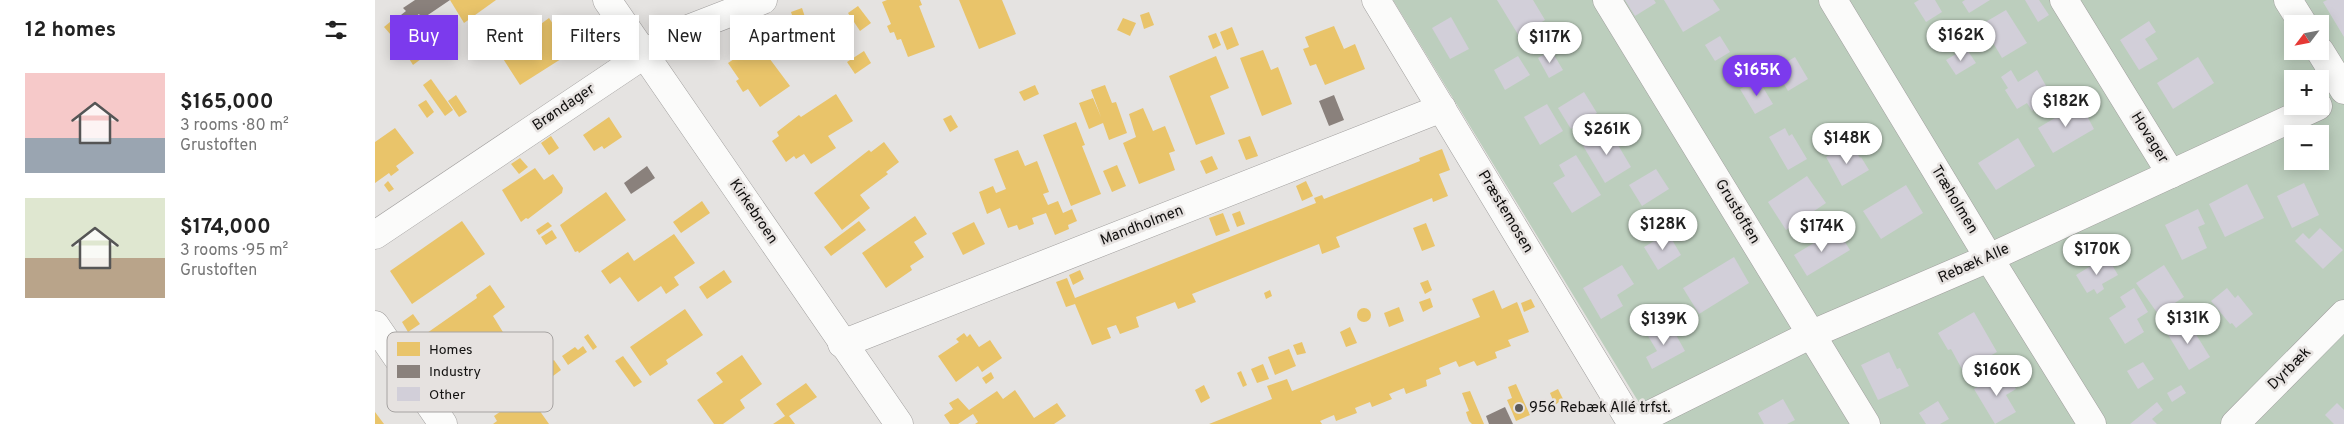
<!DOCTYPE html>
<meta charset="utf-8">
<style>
:root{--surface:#fff;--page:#f2f2f2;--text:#222;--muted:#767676;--accent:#7c3aed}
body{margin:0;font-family:Overpass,sans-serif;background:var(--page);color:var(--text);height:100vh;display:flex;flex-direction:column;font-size:19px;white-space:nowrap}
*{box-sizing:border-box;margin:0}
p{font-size:16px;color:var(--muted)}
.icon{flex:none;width:28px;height:28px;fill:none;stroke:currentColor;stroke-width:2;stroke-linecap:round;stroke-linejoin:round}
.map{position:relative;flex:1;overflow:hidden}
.panel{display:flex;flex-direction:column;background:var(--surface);width:375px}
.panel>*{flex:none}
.banner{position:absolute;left:15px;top:15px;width:475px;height:45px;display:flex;gap:10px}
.needle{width:32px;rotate:238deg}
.tools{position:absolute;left:1909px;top:15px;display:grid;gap:10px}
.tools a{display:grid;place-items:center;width:45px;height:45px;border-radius:0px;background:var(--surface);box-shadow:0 2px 12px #0003;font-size:25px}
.price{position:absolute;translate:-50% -42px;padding:0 11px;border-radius:18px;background:#fff;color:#222;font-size:16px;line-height:32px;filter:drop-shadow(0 1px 2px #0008)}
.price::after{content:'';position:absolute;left:50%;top:30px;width:15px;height:11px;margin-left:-8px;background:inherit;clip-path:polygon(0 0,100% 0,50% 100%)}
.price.current{background:var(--accent);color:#fff}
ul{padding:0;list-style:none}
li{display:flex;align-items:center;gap:15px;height:125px;padding:0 25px}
li span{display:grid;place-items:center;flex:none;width:140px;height:100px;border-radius:0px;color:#555}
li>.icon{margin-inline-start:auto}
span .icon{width:60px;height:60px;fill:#fffc;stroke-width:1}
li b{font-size:21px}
h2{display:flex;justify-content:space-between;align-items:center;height:60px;padding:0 25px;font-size:21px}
.pill{padding:0 18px;border-radius:0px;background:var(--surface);box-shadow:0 2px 12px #0003;font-size:18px;line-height:45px}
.pill.current{background:var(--accent);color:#fff}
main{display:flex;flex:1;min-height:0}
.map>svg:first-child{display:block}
.green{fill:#bccebd;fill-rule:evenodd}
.homes{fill:#e9c46a}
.industry{fill:#8a817c}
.building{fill:#d2cfd9}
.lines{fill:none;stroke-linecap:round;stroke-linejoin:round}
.minor-casing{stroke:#a09e9d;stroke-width:29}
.minor{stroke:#fbfbfa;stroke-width:28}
.poi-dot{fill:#5c5a59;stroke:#e6e2e0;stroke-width:2}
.labels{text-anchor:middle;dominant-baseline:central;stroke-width:5;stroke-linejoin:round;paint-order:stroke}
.street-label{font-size:15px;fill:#121110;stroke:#e6e2e0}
.poi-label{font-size:15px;fill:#121110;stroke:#e6e2e0;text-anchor:start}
.key{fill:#e6e2e0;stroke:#a6a3a2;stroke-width:1}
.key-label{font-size:14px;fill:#121110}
</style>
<main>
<section class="panel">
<h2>12 homes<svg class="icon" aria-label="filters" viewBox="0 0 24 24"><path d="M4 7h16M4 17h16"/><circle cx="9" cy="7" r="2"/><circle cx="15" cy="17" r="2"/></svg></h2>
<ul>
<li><span style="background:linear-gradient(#f6c9c9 65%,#9aa5b1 0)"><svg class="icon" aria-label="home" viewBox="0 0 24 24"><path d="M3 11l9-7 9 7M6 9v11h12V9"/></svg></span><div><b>$165,000</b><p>3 rooms · 80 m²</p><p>Grustoften</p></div></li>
<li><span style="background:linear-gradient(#dfe7d0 60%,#b9a48a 0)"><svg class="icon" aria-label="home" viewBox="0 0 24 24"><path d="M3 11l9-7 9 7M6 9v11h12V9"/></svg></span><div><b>$174,000</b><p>3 rooms · 95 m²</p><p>Grustoften</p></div></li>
</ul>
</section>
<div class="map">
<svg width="1969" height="424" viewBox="0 0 1969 424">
<rect width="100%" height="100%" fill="#e5e3e1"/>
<path class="green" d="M 1018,0 L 1969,0 L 1969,424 L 1277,424 ZM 1918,24 L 1945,24 L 1945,51 L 1918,51 ZM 1918,79 L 1945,79 L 1945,106 L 1918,106 ZM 1918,134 L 1945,134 L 1945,161 L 1918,161 Z"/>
<g class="homes">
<path d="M 75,0 L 121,0 L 89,23 Z"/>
<path d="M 512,0 L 545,0 L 547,5 L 544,6 L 560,47 L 533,57 L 526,39 L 522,40 L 519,32 L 515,33 L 512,26 L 516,24 L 507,2 Z"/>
<path d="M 584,0 L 627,0 L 641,34 L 604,49 Z"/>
<path d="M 483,6 L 496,23 L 485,31 L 473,13 Z"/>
<path d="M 427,8 L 430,17 L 419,21 L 416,12 Z"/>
<path d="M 774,12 L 779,25 L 769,29 L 765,15 Z"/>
<path d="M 174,18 L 197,52 L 145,85 L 125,54 L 145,38 L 144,35 L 153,29 L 155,32 Z"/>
<path d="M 748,18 L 761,23 L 755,36 L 742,30 Z"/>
<path d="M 15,22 L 22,31 L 16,35 L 9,27 Z"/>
<path d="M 959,26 L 969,49 L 980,44 L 990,69 L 950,85 L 941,64 L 935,66 L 928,49 L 934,47 L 930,37 Z"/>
<path d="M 857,27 L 864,45 L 852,50 L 845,32 Z"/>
<path d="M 841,33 L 846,45 L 838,49 L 833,36 Z"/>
<path d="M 383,43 L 415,86 L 385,107 L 373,89 L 368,92 L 361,81 L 364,79 L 353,63 Z"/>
<path d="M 888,50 L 896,70 L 903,67 L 917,104 L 887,116 L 865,58 Z"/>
<path d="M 489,51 L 496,63 L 480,74 L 472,62 Z"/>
<path d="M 40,52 L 46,59 L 38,65 L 33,57 Z"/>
<path d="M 841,56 L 854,88 L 835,96 L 850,134 L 821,145 L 794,76 Z"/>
<path d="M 56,79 L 78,110 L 70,116 L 48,85 Z"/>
<path d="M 660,85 L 664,94 L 649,101 L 644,92 Z"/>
<path d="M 730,85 L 737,103 L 741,102 L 752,133 L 734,140 L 728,123 L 714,129 L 704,103 L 718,98 L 726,117 L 716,90 Z"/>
<path d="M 461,94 L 478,121 L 453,136 L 461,148 L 436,164 L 429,154 L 421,159 L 419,156 L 411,162 L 397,141 L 404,136 L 402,132 L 424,115 L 426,117 Z"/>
<path d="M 81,95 L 92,112 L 84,117 L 73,101 Z"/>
<path d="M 51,100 L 59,112 L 52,118 L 43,105 Z"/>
<path d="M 768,108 L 778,131 L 790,126 L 800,151 L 794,153 L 800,170 L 764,184 L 748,143 L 761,137 L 754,114 Z"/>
<path d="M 576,115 L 583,127 L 575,132 L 568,119 Z"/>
<path d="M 234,117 L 247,137 L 229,149 L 227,146 L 219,151 L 208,135 Z"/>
<path d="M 701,122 L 710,145 L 707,146 L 726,194 L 696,206 L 668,135 Z"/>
<path d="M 20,128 L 39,153 L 21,166 L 24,170 L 16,176 L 14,173 L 0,183 L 0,142 Z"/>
<path d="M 176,136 L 184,148 L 174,155 L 166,143 Z"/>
<path d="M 875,136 L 883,156 L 871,160 L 863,140 Z"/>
<path d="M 509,142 L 524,162 L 511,172 L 513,174 L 485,195 L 495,208 L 467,230 L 439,193 L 494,150 L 496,152 Z"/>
<path d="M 1067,149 L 1075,170 L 1064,174 L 1073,196 L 1058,202 L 1057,198 L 961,237 L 965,247 L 947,254 L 944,244 L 817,294 L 821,302 L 803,309 L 800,302 L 761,317 L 764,327 L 745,334 L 741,325 L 732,328 L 736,338 L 717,345 L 700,304 L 691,307 L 681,282 L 692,278 L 700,298 L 941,203 L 939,198 L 947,195 L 949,199 L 1045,161 L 1044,158 Z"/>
<path d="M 643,150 L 650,166 L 662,161 L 674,192 L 668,194 L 673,205 L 683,201 L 688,213 L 697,209 L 702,221 L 693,225 L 694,229 L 680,235 L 671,213 L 657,218 L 659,224 L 644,230 L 642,225 L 633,228 L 625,208 L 612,214 L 604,192 L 618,186 L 621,193 L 631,189 L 619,159 Z"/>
<path d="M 837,156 L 843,169 L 831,174 L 825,161 Z"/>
<path d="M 145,158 L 153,167 L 144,174 L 136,164 Z"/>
<path d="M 742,165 L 751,186 L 737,192 L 728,171 Z"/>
<path d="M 160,168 L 169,180 L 178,174 L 188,188 L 187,193 L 153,219 L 151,218 L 146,222 L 127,190 Z"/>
<path d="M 13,181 L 19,189 L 14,192 L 9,185 Z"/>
<path d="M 931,181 L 938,196 L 927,201 L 921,186 Z"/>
<path d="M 231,192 L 251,220 L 204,253 L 203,251 L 200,252 L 185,225 Z"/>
<path d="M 327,201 L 335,213 L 306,233 L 298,222 Z"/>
<path d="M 865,211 L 870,224 L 862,227 L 857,214 Z"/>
<path d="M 848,213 L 855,231 L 841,236 L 834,218 Z"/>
<path d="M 540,216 L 552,234 L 539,242 L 549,257 L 535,266 L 537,270 L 511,288 L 487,253 Z"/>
<path d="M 87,221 L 110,254 L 37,304 L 15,271 Z"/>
<path d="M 484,221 L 491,230 L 456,256 L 449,247 Z"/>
<path d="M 173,222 L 177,226 L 164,235 L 161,230 Z"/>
<path d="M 599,222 L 610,244 L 588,255 L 577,233 Z"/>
<path d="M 1051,223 L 1060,246 L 1047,251 L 1038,228 Z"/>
<path d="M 177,230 L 182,238 L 171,245 L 166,237 Z"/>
<path d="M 299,234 L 320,263 L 299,277 L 304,285 L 291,294 L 286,286 L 263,302 L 245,277 L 235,284 L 226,271 L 253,252 L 259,261 Z"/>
<path d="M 349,270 L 357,282 L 332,299 L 324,287 Z"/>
<path d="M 705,270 L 709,279 L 698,285 L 694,275 Z"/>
<path d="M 1053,280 L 1057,290 L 1050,294 L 1045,283 Z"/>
<path d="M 115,285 L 130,307 L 118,316 L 131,337 L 128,339 L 131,343 L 115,354 L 113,351 L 106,356 L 95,341 L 71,359 L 52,333 L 102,298 L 101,295 Z"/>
<path d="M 895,290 L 897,296 L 891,299 L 889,293 Z"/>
<path d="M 1119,290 L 1127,309 L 1142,302 L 1154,332 L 1133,340 L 1136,346 L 1120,352 L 1122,358 L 1102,366 L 1099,361 L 1084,367 L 1081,361 L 1064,368 L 1066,374 L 1051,380 L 1052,386 L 1031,394 L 1029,388 L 1014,394 L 1017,399 L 997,407 L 995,402 L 980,408 L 982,413 L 961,421 L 959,415 L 945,421 L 947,424 L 834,424 L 897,399 L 892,386 L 912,379 L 917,391 L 1105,317 L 1097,299 Z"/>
<path d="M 1055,298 L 1058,307 L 1048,312 L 1044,302 Z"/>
<path d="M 1156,299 L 1160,307 L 1149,312 L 1146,303 Z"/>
<path d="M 1024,307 L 1029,321 L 1014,327 L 1009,313 Z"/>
<circle cx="989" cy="315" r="7"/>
<path d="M 310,309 L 328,335 L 291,360 L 293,364 L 275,376 L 255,347 Z"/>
<path d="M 38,314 L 45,324 L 33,332 L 27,322 Z"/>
<path d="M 975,327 L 982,343 L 971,347 L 965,332 Z"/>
<path d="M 589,333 L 592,337 L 595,334 L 604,347 L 615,340 L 627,358 L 607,372 L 603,366 L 581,382 L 563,356 L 584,342 L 581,339 Z"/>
<path d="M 213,334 L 222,347 L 218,350 L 209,337 Z"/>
<path d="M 927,342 L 931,353 L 922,355 L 918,345 Z"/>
<path d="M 208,346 L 212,352 L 193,365 L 187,356 L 200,347 L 203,350 Z"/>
<path d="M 914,349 L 921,366 L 900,375 L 893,357 Z"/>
<path d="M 367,355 L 387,384 L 365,400 L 370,408 L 348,424 L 339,424 L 322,400 L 348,382 L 341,373 Z"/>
<path d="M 248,356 L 267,382 L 259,387 L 240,361 Z"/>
<path d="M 179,360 L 186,370 L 178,376 L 171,365 Z"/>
<path d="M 888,364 L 894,379 L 882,383 L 876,369 Z"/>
<path d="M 866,371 L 872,385 L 868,387 L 862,373 Z"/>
<path d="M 616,372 L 619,378 L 611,384 L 607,378 Z"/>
<path d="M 431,383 L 442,397 L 414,416 L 420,424 L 398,424 L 410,416 L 401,404 Z"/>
<path d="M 1141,384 L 1155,415 L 1141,421 L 1132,400 L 1137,398 L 1133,387 Z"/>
<path d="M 829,385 L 835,398 L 826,403 L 820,390 Z"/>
<path d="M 1183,389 L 1188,399 L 1180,405 L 1175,393 Z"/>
<path d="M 640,390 L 659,418 L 682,403 L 691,416 L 679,424 L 600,424 L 603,422 L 598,414 L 583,424 L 575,424 L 569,415 L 578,409 L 574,403 L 583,398 L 594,410 L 622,391 L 628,399 Z"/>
<path d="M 1095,391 L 1109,424 L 1097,424 L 1094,421 L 1091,412 L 1094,411 L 1087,393 Z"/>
<path d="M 149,395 L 161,408 L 162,407 L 174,424 L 118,424 L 122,421 L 119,416 Z"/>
<path d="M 0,412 L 9,424 L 0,424 Z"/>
</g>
<g class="industry">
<path d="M 40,0 L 75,0 L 47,19 L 44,14 L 32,23 L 26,15 L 31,11 L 28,8 Z"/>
<path d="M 959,95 L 969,120 L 954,126 L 944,101 Z"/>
<path d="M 272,166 L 280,178 L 256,194 L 249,183 Z"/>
<path d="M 1130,407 L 1138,424 L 1114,424 L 1111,416 Z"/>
</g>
<g class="building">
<path d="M 1122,0 L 1158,0 L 1170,20 L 1144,36 Z"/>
<path d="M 1250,0 L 1279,0 L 1281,3 L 1260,16 Z"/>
<path d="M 1289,0 L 1338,0 L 1345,10 L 1308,32 Z"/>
<path d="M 1544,0 L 1560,0 L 1567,12 L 1551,22 L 1539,3 Z"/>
<path d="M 1590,0 L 1615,0 L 1594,13 L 1587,2 Z"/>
<path d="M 1650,0 L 1664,0 L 1674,15 L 1663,22 Z"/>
<path d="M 1952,0 L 1969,0 L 1969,37 L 1948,2 Z"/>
<path d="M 1631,10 L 1652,43 L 1627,58 L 1607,24 Z"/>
<path d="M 1076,17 L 1094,49 L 1075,59 L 1057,28 Z"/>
<path d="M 1774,21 L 1781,32 L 1770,39 L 1783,59 L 1764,70 L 1745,40 Z"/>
<path d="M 1345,36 L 1355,52 L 1340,61 L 1330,45 Z"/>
<path d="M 1591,48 L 1601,63 L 1581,75 L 1571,60 Z"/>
<path d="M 1176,50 L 1188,70 L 1174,78 L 1163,58 Z"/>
<path d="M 1143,56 L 1155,75 L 1130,90 L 1119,70 Z"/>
<path d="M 1420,57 L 1433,79 L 1413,91 L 1400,69 Z"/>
<path d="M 1823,57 L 1839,83 L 1798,109 L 1782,83 Z"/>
<path d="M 1636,70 L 1643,82 L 1662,70 L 1678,98 L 1657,111 L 1652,103 L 1642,109 L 1630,90 L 1633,88 L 1626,77 Z"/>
<path d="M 1383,79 L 1398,104 L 1380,114 L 1365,89 Z"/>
<path d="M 1209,92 L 1222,113 L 1196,129 L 1183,108 Z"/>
<path d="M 1705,103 L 1719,129 L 1678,153 L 1663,128 Z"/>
<path d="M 1172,104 L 1188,131 L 1165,145 L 1149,117 Z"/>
<path d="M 1233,128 L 1256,167 L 1230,183 L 1207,144 Z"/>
<path d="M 1410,128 L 1414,136 L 1417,134 L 1432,159 L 1413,170 L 1394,137 Z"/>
<path d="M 1643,138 L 1660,166 L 1621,190 L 1603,163 Z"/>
<path d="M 1473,144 L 1477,152 L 1480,150 L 1485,158 L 1486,157 L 1494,170 L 1467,186 L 1451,157 Z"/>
<path d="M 1201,155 L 1226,195 L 1197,213 L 1178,183 L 1190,176 L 1184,165 Z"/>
<path d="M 1281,169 L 1294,189 L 1267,206 L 1254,185 Z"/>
<path d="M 1432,176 L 1451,203 L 1411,230 L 1393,202 Z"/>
<path d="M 1929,183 L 1944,215 L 1917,228 L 1902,196 Z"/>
<path d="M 1872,184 L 1889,218 L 1850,237 L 1834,204 Z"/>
<path d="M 1531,185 L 1548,213 L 1506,239 L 1488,211 Z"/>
<path d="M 1823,209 L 1830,224 L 1823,227 L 1832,248 L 1807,260 L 1790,225 Z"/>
<path d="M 1945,228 L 1968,250 L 1948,269 L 1920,241 L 1928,233 L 1934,239 Z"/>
<path d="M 1462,229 L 1475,250 L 1432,276 L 1419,255 Z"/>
<path d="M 1293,233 L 1306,255 L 1283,270 L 1269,247 Z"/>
<path d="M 1732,256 L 1743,275 L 1727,284 L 1729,289 L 1722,294 L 1719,289 L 1712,293 L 1701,275 Z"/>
<path d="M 1359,257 L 1374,283 L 1324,314 L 1308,288 Z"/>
<path d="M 1247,265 L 1259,284 L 1242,295 L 1248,306 L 1226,319 L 1208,288 Z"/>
<path d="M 1789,265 L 1809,297 L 1783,314 L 1761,283 Z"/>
<path d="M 1759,288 L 1773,312 L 1762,319 L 1769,332 L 1750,344 L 1734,318 L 1751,307 L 1745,297 Z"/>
<path d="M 1852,288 L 1860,298 L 1863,295 L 1878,314 L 1861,328 L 1857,323 L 1855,324 L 1836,301 Z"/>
<path d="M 1599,312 L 1622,352 L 1588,371 L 1576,349 L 1573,350 L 1563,333 Z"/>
<path d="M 1812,320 L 1835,357 L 1814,370 L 1792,333 Z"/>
<path d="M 1295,324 L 1310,351 L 1277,369 L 1271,357 L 1282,351 L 1273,336 Z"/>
<path d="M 1514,352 L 1522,369 L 1525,368 L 1534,386 L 1503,400 L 1486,365 Z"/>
<path d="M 1768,362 L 1779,379 L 1763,389 L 1752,371 Z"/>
<path d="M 1631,370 L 1641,389 L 1631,395 L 1641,412 L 1620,424 L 1599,389 Z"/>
<path d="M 1806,385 L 1811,393 L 1797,402 L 1792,393 Z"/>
<path d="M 1408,399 L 1420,420 L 1412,424 L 1389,424 L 1383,413 Z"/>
<path d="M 1563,401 L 1574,419 L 1565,424 L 1551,424 L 1544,413 Z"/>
<path d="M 1782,402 L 1788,410 L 1777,419 L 1782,424 L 1755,424 Z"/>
<path d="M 1962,403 L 1969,410 L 1969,424 L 1959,424 L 1950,415 Z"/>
</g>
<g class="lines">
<g class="minor-casing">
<g id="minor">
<path d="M 232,0 L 524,424"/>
<path d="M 1001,0 L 1257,424"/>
<path d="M 1232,0 L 1491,424"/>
<path d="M 1458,0 L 1614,258 L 1717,424"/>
<path d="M 1689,0 L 1796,174"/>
<path d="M 1913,0 L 1928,24"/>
<path d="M 1945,51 L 1969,90"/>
<path d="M 0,235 L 288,42 L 313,29 L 388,0"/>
<path d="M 0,325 L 68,424"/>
<path d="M 467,344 L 1067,108"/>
<path d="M 1256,424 L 1437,334 L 1614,258 L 1943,106"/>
<path d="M 1860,424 L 1969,314"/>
</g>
</g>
<use href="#minor" class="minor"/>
</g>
<circle class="poi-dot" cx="1144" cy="408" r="5"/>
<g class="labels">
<g class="street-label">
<text transform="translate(189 108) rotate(-34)">Brøndager</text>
<text transform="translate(1774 138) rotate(58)">Hovager</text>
<text transform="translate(1579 200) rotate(59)">Træholmen</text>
<text transform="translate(378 212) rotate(56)">Kirkebroen</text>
<text transform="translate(1130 212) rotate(59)">Præstemosen</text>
<text transform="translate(1362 212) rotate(59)">Grustoften</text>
<text transform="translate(767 226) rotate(-21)">Mandholmen</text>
<text transform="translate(1599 264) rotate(-24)">Rebæk Alle</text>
<text transform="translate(1915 369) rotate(-45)">Dyrbæk</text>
</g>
<g class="poi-label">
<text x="1154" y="408">956 Rebæk Allé trfst.</text>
</g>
</g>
<rect x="12" y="332" width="166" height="80" rx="8" class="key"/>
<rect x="22" y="342" width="23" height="14" fill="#e9c46a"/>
<rect x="22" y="365" width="23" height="13" fill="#8a817c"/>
<rect x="22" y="387" width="23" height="14" fill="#d2cfd9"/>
<g class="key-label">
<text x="54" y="354">Homes</text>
<text x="54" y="376">Industry</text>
<text x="54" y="399">Other</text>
</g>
</svg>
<div class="tools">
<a><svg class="needle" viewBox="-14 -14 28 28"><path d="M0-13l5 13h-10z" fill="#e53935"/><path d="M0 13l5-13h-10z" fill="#767676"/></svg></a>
<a>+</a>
<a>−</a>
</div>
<b class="price" style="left:1586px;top:62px">$162K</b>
<b class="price" style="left:1175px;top:64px">$117K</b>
<b class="price current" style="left:1382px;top:97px">$165K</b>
<b class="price" style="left:1691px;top:128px">$182K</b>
<b class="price" style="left:1232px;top:156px">$261K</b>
<b class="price" style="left:1472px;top:165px">$148K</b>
<b class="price" style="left:1288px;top:251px">$128K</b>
<b class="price" style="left:1447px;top:253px">$174K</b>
<b class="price" style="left:1722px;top:276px">$170K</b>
<b class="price" style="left:1813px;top:345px">$131K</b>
<b class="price" style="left:1289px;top:346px">$139K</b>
<b class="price" style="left:1622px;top:397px">$160K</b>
<div class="banner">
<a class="pill current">Buy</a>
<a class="pill">Rent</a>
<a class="pill">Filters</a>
<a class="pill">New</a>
<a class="pill">Apartment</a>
</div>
</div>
</main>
